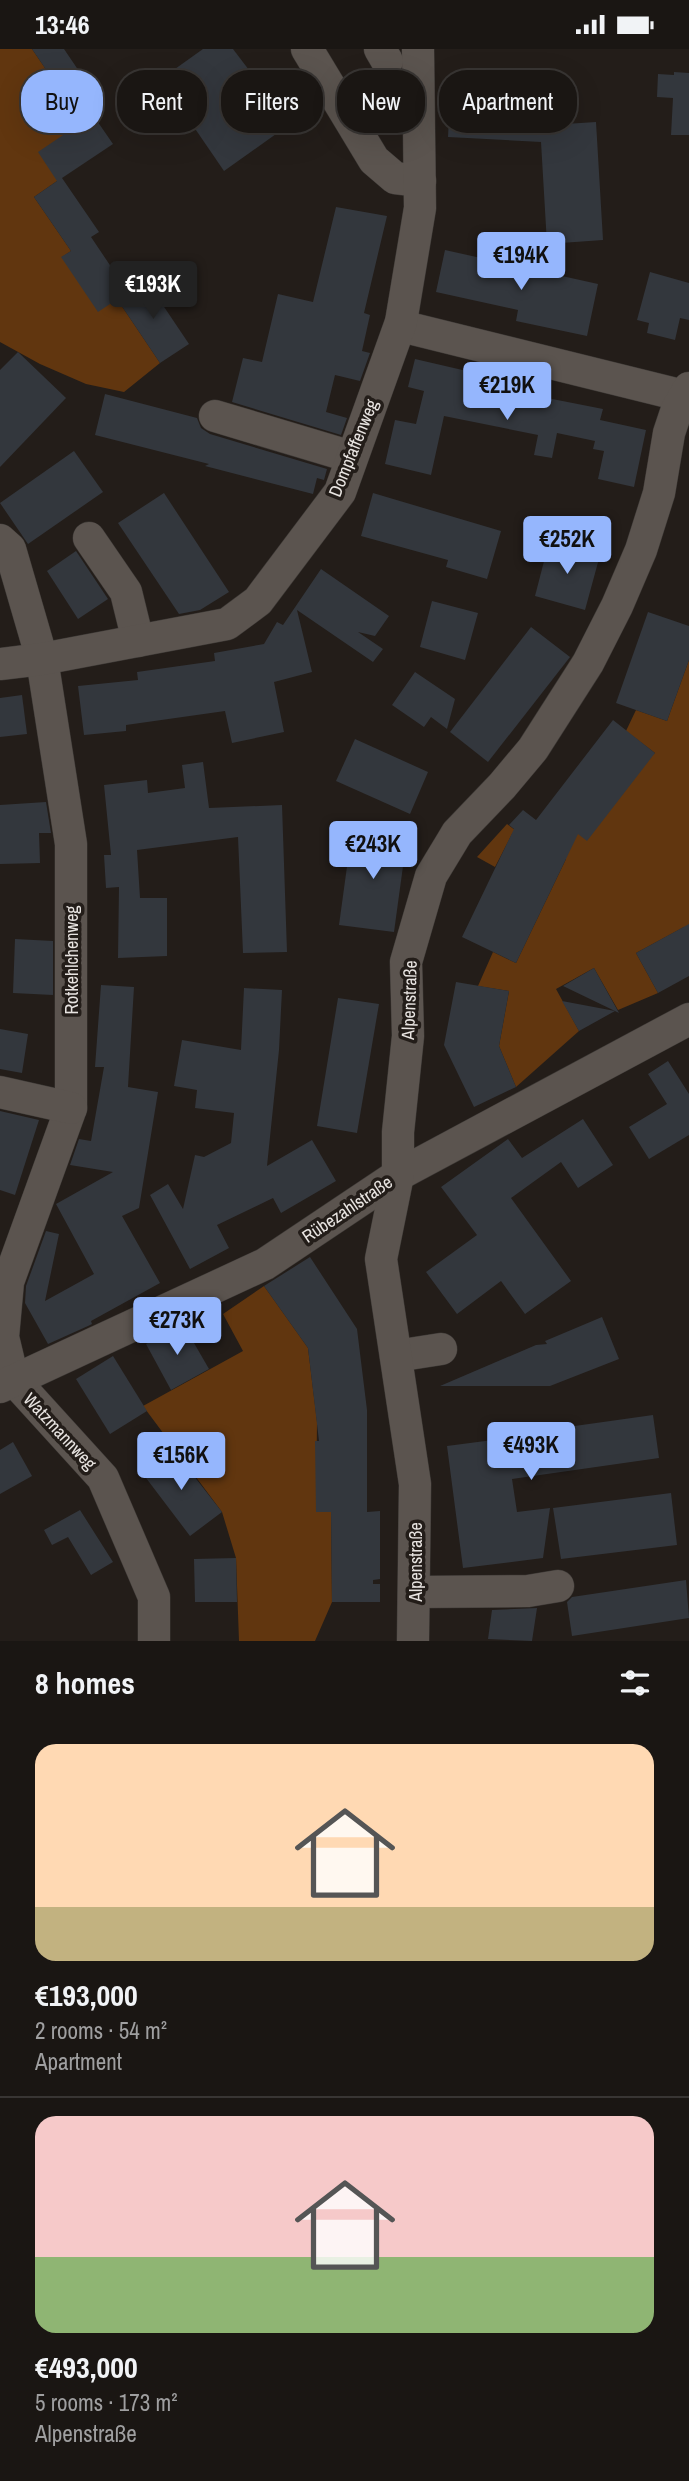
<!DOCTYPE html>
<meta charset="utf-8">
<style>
:root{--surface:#1a1613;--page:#272321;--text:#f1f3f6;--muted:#9f9fa0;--line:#383533;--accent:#95b6fd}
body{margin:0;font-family:"Archivo Narrow",sans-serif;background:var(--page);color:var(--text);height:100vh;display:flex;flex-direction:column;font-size:26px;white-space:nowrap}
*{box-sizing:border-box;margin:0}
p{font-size:23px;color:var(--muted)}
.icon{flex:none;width:38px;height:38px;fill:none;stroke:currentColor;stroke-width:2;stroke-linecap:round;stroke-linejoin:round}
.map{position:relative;height:1592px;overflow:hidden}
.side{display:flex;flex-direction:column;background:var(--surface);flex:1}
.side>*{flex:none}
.banner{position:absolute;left:21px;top:21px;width:648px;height:63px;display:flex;gap:14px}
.price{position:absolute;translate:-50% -60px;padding:0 16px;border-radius:7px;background:var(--accent);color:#111;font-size:23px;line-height:46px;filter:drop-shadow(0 2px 4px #0008)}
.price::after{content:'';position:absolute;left:50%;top:42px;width:21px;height:16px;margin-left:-10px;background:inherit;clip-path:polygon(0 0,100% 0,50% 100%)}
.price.on{background:#222;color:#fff}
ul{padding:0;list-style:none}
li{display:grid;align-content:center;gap:14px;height:371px;padding:0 35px}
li+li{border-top:2px solid var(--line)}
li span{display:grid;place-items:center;height:217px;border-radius:21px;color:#555}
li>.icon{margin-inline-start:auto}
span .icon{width:126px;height:126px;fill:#fffc;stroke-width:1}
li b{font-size:30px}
h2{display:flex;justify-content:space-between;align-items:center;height:84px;padding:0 35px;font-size:30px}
.chip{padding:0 24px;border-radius:28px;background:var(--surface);box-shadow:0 7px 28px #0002,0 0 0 2px var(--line);font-size:24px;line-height:63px}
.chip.on{background:var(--accent);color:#111}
.status{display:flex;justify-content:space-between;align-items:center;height:49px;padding:0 35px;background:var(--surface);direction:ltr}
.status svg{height:19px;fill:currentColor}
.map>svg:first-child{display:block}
.green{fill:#61360f}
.building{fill:#33373d}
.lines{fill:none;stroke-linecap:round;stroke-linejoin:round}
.minor-casing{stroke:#3c3835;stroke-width:33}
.minor{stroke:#5b544f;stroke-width:32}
.labels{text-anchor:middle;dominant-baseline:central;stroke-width:7;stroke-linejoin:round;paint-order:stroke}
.street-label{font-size:18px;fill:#e8e4e1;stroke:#231d19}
</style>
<div class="status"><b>13:46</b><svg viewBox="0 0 49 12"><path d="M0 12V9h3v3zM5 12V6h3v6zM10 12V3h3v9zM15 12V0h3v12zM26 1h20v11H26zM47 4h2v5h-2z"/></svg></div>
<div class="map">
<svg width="689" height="1592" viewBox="0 0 689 1592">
<rect width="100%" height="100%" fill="#231d19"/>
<g class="green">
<path d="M 0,0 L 32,0 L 47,22 L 37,29 L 72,80 L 57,132 L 34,148 L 71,202 L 62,208 L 117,250 L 160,314 L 124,343 L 86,335 L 40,315 L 0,293 Z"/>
<path d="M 689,611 L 689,886 L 684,878 L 636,904 L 658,944 L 618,961 L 594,919 L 556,940 L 579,982 L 516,1038 L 499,997 L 509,942 L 478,937 L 493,903 L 516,914 L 566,810 L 512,785 L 495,818 L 477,808 L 507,775 L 531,793 L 655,704 L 626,682 L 636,661 L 667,672 Z"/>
<path d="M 264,1237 L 308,1299 L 317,1373 L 316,1462 L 331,1463 L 332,1553 L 315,1592 L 239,1592 L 236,1509 L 222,1463 L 143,1357 L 243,1302 L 223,1265 Z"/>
</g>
<g class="building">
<path d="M 32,0 L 64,0 L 104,59 L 93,66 L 113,95 L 62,129 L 99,183 L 91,188 L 128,243 L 98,263 L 61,208 L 71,202 L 34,148 L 57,132 L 38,103 L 72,80 L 36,29 L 47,22 Z"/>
<path d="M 203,0 L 233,0 L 290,75 L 224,122 L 161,30 Z"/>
<path d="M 674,23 L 689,24 L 689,86 L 671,86 L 673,49 L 657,48 L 658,25 L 674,26 Z"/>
<path d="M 451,31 L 537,36 L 535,77 L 596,73 L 603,191 L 547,195 L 541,93 L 448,88 Z"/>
<path d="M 336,158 L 387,167 L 364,264 L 370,266 L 362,302 L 370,304 L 360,332 L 335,326 L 326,363 L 347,369 L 341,386 L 232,353 L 243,309 L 262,313 L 278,245 L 313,253 Z"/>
<path d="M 445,201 L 598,235 L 587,287 L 516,272 L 518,261 L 436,243 Z"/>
<path d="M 650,223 L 689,234 L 689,271 L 680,269 L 675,291 L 647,284 L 649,274 L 637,271 Z"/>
<path d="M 146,231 L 189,295 L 160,314 L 117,250 Z"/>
<path d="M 18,303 L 66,349 L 0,418 L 0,321 Z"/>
<path d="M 415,310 L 484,326 L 481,336 L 603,360 L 600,371 L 646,381 L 634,438 L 598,430 L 604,402 L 593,400 L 595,392 L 557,384 L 552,409 L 534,406 L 538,386 L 444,367 L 431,426 L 385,415 L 395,371 L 416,375 L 424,342 L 408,338 Z"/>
<path d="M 105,345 L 197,369 L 201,379 L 210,385 L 327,420 L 324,431 L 317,429 L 313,445 L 205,417 L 209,415 L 95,386 Z"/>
<path d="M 74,402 L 103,443 L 28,495 L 0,454 Z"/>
<path d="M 164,444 L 229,543 L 200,561 L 179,565 L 118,474 Z"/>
<path d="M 373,444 L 501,482 L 487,530 L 446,518 L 448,511 L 361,487 Z"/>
<path d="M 549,493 L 600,506 L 585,561 L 535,547 Z"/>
<path d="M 76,502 L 108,550 L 78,570 L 47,522 Z"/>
<path d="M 321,520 L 389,567 L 375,587 L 358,583 L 383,600 L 373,613 L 297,561 L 312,623 L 274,633 L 284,683 L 232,694 L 225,662 L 126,676 L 126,682 L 84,686 L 78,637 L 138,631 L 137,623 L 215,612 L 214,604 L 264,595 L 277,573 L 283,576 Z"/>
<path d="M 432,552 L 478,564 L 465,611 L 420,598 Z"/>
<path d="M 648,563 L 689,577 L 689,611 L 667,672 L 616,654 Z"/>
<path d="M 531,578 L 570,608 L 488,713 L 450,683 Z"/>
<path d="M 415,623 L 455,650 L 447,680 L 431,668 L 424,678 L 392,656 Z"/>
<path d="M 22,646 L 27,685 L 0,688 L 0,649 Z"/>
<path d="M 613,671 L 655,704 L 587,792 L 578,785 L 516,914 L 462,888 L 514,780 L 509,776 L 523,761 L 536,771 Z"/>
<path d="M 355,690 L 428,723 L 410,765 L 336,732 Z"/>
<path d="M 203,713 L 209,759 L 282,756 L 287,903 L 243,904 L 238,788 L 137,801 L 140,849 L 167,849 L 167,907 L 118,909 L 119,838 L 106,839 L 104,806 L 111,806 L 104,736 L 147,731 L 148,744 L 185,739 L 182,716 Z"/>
<path d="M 46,753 L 51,784 L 39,784 L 40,814 L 0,815 L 0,756 Z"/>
<path d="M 352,781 L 407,788 L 394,883 L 339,876 Z"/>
<path d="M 689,875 L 689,927 L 658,944 L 636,904 Z"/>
<path d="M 15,890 L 53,892 L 53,946 L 13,944 Z"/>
<path d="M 594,919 L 619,964 L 615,962 L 579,982 L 562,952 L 615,962 L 563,937 Z"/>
<path d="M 456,933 L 509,942 L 499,997 L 516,1038 L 474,1058 L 444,996 Z"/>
<path d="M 101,936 L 134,938 L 128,1038 L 158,1043 L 139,1159 L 122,1167 L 160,1234 L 91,1272 L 92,1275 L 88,1277 L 48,1295 L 25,1254 L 26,1237 L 46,1182 L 59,1185 L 45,1252 L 94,1225 L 56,1155 L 113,1123 L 70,1116 L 79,1090 L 91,1092 L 104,1018 L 95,1018 Z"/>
<path d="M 244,939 L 282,941 L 279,1001 L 267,1117 L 312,1091 L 336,1132 L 281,1164 L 273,1149 L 217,1176 L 229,1199 L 190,1220 L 150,1146 L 168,1135 L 183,1160 L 195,1106 L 204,1108 L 231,1094 L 234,1064 L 195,1059 L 197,1041 L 174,1037 L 182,991 L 241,1001 Z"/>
<path d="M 338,949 L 379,955 L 357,1084 L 317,1077 Z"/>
<path d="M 0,980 L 28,985 L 22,1024 L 0,1020 Z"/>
<path d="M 668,1012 L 689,1045 L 689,1086 L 649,1110 L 629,1078 L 667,1055 L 648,1025 Z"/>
<path d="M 0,1062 L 39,1071 L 15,1146 L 0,1141 Z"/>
<path d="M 583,1070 L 613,1116 L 578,1139 L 561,1113 L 511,1149 L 571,1232 L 525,1265 L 501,1232 L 457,1265 L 426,1223 L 477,1186 L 441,1138 L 508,1090 L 522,1109 Z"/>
<path d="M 310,1208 L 357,1280 L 367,1361 L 367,1463 L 380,1462 L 380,1530 L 373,1531 L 373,1535 L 380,1535 L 380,1553 L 332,1553 L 331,1463 L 316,1463 L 315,1392 L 319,1392 L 308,1299 L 264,1237 Z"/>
<path d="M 602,1268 L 619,1310 L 550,1337 L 440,1337 L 536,1296 L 547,1295 L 545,1292 Z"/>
<path d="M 183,1275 L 209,1320 L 171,1341 L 146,1295 Z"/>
<path d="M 113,1307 L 147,1362 L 110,1385 L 76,1330 Z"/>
<path d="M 653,1366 L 659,1409 L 512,1430 L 517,1463 L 550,1459 L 543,1509 L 463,1519 L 447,1397 L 532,1386 L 532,1383 Z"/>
<path d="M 13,1393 L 32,1427 L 0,1445 L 0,1401 Z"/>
<path d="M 169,1399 L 186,1425 L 190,1422 L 222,1463 L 190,1487 L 140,1421 Z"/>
<path d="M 671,1444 L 677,1496 L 561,1510 L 553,1459 Z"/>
<path d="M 80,1461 L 113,1513 L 91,1526 L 68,1488 L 52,1496 L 44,1481 Z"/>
<path d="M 236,1509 L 237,1553 L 195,1553 L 194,1510 Z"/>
<path d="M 686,1531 L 689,1569 L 572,1587 L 567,1553 L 572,1548 Z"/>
<path d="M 537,1559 L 532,1592 L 488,1590 L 492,1561 Z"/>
</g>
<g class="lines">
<g class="minor-casing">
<g id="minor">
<path d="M 307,0 L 374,111 L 395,129 L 420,132"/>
<path d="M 380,0 L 387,12"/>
<path d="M 401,273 L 413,280 L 684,347"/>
<path d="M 215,367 L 352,408"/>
<path d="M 89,489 L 126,543 L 138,592"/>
<path d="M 0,491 L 10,500 L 42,610 L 71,795 L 71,1059 L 8,1233 L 3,1288 L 13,1330 L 103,1429 L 154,1548 L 154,1592"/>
<path d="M 0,615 L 42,610 L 227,575 L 258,552 L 340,443 L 401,273 L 420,159 L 418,0"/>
<path d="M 0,1043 L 71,1059"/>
<path d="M 396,1307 L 441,1300"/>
<path d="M 0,1338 L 265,1215 L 398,1126 L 689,970"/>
<path d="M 415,1543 L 528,1542 L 558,1537"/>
<path d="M 413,1592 L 415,1435 L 381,1210 L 398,1126 L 398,1083 L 408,987 L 406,913 L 431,827 L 451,794 L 457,784 L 502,737 L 533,700 L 588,614 L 617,557 L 641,501 L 659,444 L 669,384 L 677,360 L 689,339"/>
</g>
</g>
<use href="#minor" class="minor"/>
</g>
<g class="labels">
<g class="street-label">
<text transform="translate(353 399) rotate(-68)">Dompfaffenweg</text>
<text transform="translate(71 911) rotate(-90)">Rotkehlchenweg</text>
<text transform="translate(409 951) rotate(-88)">Alpenstraße</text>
<text transform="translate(347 1160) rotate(-34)">Rübezahlstraße</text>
<text transform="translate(60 1382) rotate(47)">Watzmannweg</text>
<text transform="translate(415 1513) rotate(-90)">Alpenstraße</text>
</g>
</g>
</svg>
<b class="price" style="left:521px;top:243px">€194K</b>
<b class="price on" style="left:153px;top:272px">€193K</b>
<b class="price" style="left:507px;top:373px">€219K</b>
<b class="price" style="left:567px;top:527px">€252K</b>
<b class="price" style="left:373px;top:832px">€243K</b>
<b class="price" style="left:177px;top:1308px">€273K</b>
<b class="price" style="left:531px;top:1433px">€493K</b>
<b class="price" style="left:181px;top:1443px">€156K</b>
<div class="banner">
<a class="chip on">Buy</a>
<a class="chip">Rent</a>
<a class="chip">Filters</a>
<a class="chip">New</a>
<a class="chip">Apartment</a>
</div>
</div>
<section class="side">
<h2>8 homes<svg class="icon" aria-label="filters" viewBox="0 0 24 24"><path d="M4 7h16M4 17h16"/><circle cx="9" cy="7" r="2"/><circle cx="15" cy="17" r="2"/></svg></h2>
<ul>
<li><span style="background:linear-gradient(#ffd9b3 75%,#c2b280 0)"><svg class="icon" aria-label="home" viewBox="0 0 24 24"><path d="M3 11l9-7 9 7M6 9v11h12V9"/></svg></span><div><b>€193,000</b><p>2 rooms · 54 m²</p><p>Apartment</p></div></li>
<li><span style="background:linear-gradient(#f6c9c9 65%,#8fb573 0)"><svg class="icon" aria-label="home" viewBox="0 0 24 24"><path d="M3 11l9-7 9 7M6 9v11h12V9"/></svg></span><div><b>€493,000</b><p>5 rooms · 173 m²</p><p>Alpenstraße</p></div></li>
</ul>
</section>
